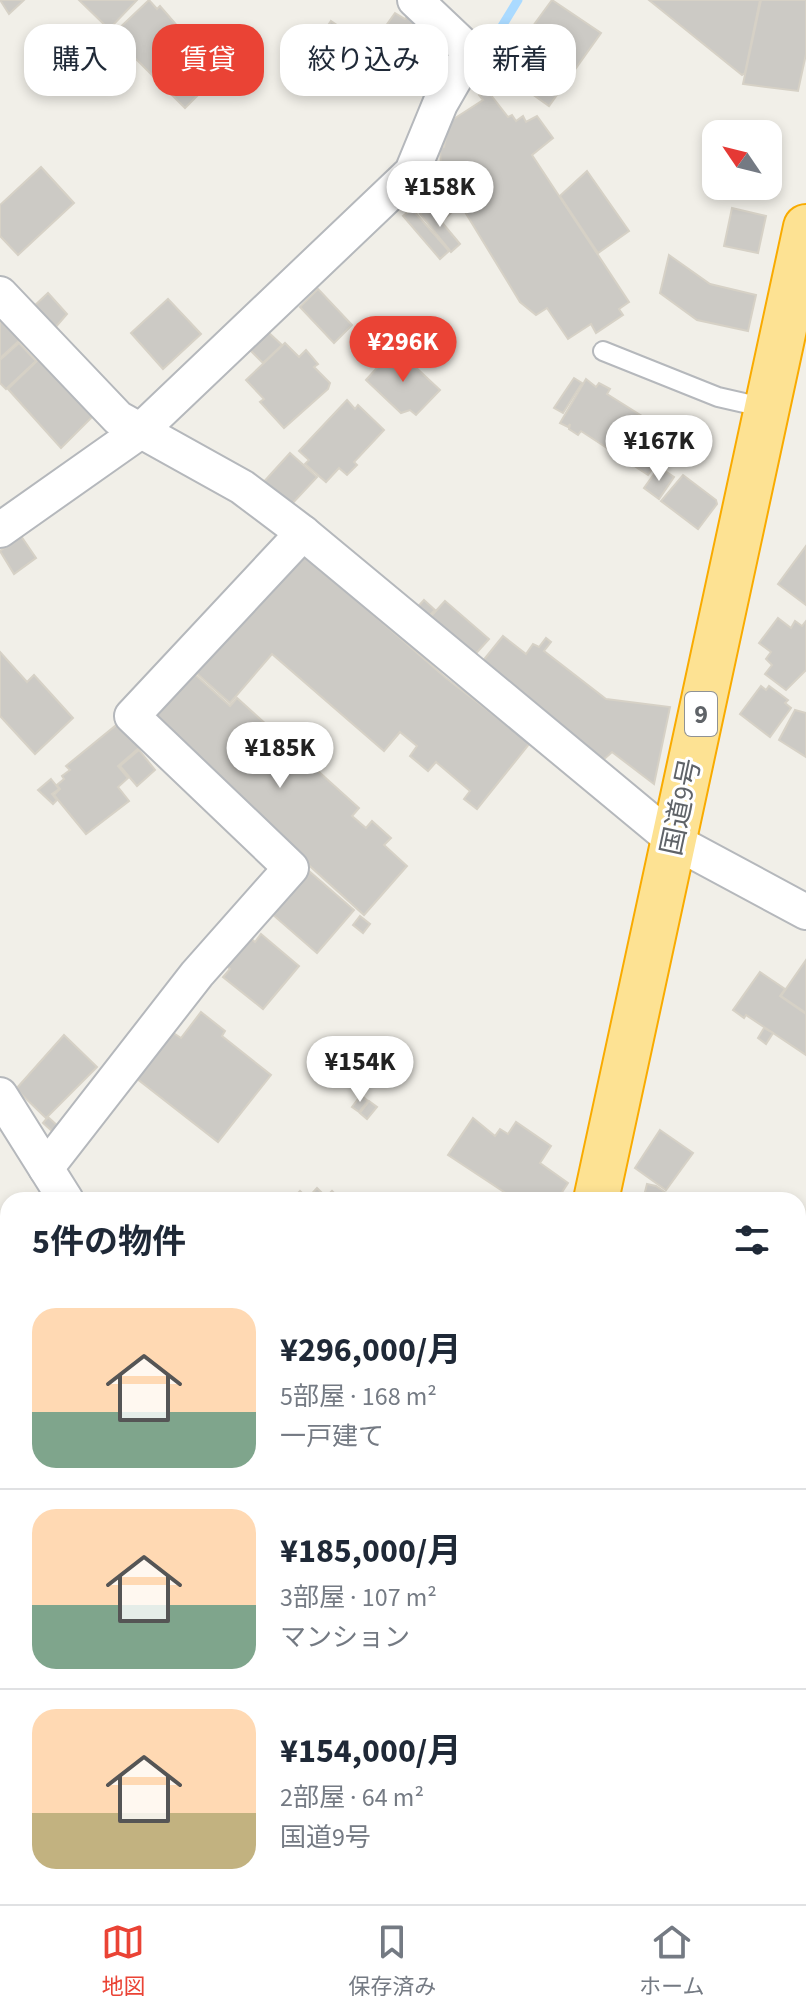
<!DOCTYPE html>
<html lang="ja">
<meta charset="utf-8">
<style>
:root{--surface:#fff;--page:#f6f6f7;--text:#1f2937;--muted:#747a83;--line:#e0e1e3;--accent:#ea4335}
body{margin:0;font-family:"Source Sans 3","Noto Sans JP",sans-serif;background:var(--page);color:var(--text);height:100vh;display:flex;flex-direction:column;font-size:30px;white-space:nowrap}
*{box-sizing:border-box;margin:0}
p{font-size:26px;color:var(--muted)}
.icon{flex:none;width:44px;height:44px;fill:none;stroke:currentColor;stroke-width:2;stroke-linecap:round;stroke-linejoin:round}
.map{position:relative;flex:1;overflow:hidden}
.side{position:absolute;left:0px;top:1192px;width:806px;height:712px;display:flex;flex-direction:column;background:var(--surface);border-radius:24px 24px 0 0;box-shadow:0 4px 12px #0003}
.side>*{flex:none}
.hud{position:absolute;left:24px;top:24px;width:758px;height:72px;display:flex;gap:16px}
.needle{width:52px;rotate:305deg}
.controls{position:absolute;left:702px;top:120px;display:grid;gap:16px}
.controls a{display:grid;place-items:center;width:80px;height:80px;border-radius:16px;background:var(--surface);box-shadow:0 4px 12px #0003;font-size:40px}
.price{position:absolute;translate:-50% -68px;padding:0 18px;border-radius:28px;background:#fff;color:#222;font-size:26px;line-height:52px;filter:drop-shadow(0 2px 4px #0008)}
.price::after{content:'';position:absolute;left:50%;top:48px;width:24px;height:18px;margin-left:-12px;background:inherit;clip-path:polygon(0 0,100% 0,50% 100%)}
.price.on{background:var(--accent);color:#fff}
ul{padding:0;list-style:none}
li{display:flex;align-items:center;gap:24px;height:200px;padding:0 32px}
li+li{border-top:2px solid var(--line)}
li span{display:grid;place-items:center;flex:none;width:224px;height:160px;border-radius:24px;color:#555}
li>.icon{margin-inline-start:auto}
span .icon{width:96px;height:96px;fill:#fffc;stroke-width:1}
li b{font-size:34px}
h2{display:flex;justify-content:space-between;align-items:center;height:96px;padding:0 32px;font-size:34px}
.tag{padding:0 28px;border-radius:24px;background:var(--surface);box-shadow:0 4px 12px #0003;font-size:28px;line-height:72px}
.tag.on{background:var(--accent);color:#fff}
.dock{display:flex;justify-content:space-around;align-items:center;height:112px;border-top:2px solid var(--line);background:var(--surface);font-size:22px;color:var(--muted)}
.dock a{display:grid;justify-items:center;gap:4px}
.dock .on{color:var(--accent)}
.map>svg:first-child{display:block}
.industrial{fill:#e0deda}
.green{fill:#c5e8c5}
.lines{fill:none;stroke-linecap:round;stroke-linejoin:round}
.stream{stroke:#aadaff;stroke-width:9}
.building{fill:#cccac5;stroke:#d6d1c6;stroke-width:2}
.lane-casing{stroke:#b5b8bc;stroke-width:22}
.street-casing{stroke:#b5b8bc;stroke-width:38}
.highway-casing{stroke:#f9ab00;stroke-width:48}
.path{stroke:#9cc7a9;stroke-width:5;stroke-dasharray:8 4;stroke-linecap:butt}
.lane{stroke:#fff;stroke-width:18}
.street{stroke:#fff;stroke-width:34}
.highway{stroke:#fde293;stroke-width:44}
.labels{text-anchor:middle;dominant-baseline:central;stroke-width:6;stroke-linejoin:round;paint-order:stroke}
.shield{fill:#fff;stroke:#8f9295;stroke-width:2}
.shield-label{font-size:26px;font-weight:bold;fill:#5f6368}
.street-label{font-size:28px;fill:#5f6368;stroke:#fff}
</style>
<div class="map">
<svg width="806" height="1904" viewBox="0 0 806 1904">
<rect width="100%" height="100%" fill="#f1efe8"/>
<path class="industrial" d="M 224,1896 L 403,1896 L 402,1904 L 218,1904 Z"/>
<g class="green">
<path d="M 8,1231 L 8,1320 L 0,1327 L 0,1238 Z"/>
<path d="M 0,1431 L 8,1440 L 8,1481 L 0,1482 Z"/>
</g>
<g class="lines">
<g class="stream">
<path d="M 491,44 L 518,0"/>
<path d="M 798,1289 L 806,1295"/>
</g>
</g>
<g class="building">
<path d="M 0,0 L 24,0 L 9,14 Z"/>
<path d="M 79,0 L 137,0 L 109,29 Z"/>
<path d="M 149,0 L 157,9 L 160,6 L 192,43 L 195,40 L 217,62 L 214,64 L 221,72 L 185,108 L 112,35 Z"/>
<path d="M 552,0 L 601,33 L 549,106 L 500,71 Z"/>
<path d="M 649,0 L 760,0 L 745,73 L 742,75 Z"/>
<path d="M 761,0 L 806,0 L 806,54 L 798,91 L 743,84 Z"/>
<path d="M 395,13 L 405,19 L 407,17 L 436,39 L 432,44 L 442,52 L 438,58 L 442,61 L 425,83 L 407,73 L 404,76 L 376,55 L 386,42 L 378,37 Z"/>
<path d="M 331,21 L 365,44 L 357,56 L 323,33 Z"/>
<path d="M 322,34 L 362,61 L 344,88 L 304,61 Z"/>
<path d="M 487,90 L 508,117 L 512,115 L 516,121 L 523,116 L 526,122 L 537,116 L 553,138 L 532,155 L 629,302 L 619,309 L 623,315 L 596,333 L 591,324 L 568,339 L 547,308 L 536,315 L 520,302 L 462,207 L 458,209 L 442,185 L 440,148 L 444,147 L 449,122 L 483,100 L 479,95 Z"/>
<path d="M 41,167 L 74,203 L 18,255 L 0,236 L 0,205 Z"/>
<path d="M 587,171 L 629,231 L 598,253 L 560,196 Z"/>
<path d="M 433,192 L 451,213 L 442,221 L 423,200 Z"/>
<path d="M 429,207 L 460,244 L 451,252 L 420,214 Z"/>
<path d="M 732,208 L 766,216 L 758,253 L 724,246 Z"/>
<path d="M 412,209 L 449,251 L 440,259 L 403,216 Z"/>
<path d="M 669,255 L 710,284 L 756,295 L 748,331 L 697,320 L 660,293 Z"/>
<path d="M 318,289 L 352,325 L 334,343 L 300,307 Z"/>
<path d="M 48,293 L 67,314 L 54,329 L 32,308 Z"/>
<path d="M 168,299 L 201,334 L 163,369 L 131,333 Z"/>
<path d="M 4,317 L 22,338 L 0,358 L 0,320 Z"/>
<path d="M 268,332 L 282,345 L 263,363 L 249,349 Z"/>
<path d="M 19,343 L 36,361 L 6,389 L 0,383 L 0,360 Z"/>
<path d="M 285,343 L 299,357 L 306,350 L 318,364 L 314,367 L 330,383 L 328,389 L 284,428 L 260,402 L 264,399 L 246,380 Z"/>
<path d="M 395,348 L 440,390 L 416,415 L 410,410 L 401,413 L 366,380 Z"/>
<path d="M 39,359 L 95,414 L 61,448 L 8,389 Z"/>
<path d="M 574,378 L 582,383 L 563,413 L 554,408 Z"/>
<path d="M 586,379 L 596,387 L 599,383 L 610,389 L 607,394 L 677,438 L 664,458 L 656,453 L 655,460 L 648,464 L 653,468 L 648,475 L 581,431 L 578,435 L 569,429 L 570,424 L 568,427 L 560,423 Z"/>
<path d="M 347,400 L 355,409 L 358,405 L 384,430 L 354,462 L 357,465 L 347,475 L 339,468 L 326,482 L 305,464 L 309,460 L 299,451 Z"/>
<path d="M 290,453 L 317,477 L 288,508 L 261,485 Z"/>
<path d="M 659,467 L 674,477 L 659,499 L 644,488 Z"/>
<path d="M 683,475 L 716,500 L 717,504 L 698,529 L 661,501 Z"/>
<path d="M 21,536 L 36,558 L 14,574 L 0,551 Z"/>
<path d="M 806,546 L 806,605 L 778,584 Z"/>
<path d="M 308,558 L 446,678 L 530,743 L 477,809 L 464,799 L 470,791 L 436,762 L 428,771 L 410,756 L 417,746 L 400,732 L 384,751 L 272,654 L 230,703 L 193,670 L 288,559 Z"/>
<path d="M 424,600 L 435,610 L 425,620 L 414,611 Z"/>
<path d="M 445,601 L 489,639 L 469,661 L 425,623 Z"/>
<path d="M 778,618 L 791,628 L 795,621 L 802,626 L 806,621 L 806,670 L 786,690 L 765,674 L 772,665 L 766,659 L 771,652 L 759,643 Z"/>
<path d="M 503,636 L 526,654 L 533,644 L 539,647 L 546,638 L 551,642 L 544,651 L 606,699 L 670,707 L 654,784 L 612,752 L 601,762 L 477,668 Z"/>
<path d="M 0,652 L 27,682 L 34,675 L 73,718 L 35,754 L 0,716 Z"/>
<path d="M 191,671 L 230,706 L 237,698 L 359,808 L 352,816 L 366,828 L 372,821 L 391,838 L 384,845 L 407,866 L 364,915 L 157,728 L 156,708 Z"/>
<path d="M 761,686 L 766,690 L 769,686 L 788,700 L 785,703 L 791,708 L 770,737 L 740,714 Z"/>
<path d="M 795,710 L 806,713 L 806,757 L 779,740 Z"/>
<path d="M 120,722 L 140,747 L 118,766 L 128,778 L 118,787 L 129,801 L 86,834 L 54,795 L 60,789 L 57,785 L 64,779 L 62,776 L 70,770 L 66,766 Z"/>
<path d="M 139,750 L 155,770 L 137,786 L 120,766 Z"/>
<path d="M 51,779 L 59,789 L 52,794 L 57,800 L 53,804 L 38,790 Z"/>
<path d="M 309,871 L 354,910 L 317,953 L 272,914 Z"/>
<path d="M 360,916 L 370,924 L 363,933 L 353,925 Z"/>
<path d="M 261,934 L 299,966 L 263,1009 L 223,977 L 230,969 L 225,964 L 249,937 L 255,942 Z"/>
<path d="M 806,960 L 806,1013 L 781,996 Z"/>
<path d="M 760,972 L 785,989 L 780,996 L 806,1014 L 806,1055 L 746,1015 L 744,1018 L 733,1010 Z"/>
<path d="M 201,1012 L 225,1031 L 222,1036 L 271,1075 L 218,1142 L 136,1078 L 172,1032 L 181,1038 Z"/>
<path d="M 764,1028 L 773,1033 L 766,1044 L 758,1038 Z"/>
<path d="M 64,1035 L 97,1067 L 46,1118 L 16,1089 Z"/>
<path d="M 361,1095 L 368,1101 L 359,1112 L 352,1107 Z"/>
<path d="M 369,1101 L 377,1107 L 367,1119 L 360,1113 Z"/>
<path d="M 48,1117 L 58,1126 L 53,1132 L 43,1123 Z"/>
<path d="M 473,1118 L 495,1136 L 500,1129 L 508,1134 L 516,1122 L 551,1146 L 540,1163 L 568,1183 L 557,1200 L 509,1200 L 510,1196 L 448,1155 Z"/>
<path d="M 660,1130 L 693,1153 L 666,1190 L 635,1168 Z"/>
<path d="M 647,1184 L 656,1186 L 676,1200 L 643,1200 Z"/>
<path d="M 317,1188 L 326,1197 L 332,1191 L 341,1200 L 306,1200 Z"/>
<path d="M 300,1191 L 307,1198 L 292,1200 Z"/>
<path d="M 5,1344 L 8,1383 L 0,1391 L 0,1348 Z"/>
<path d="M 582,1896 L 666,1896 L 660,1903 L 656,1900 L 653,1904 L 592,1904 Z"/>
<path d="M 672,1896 L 685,1896 L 686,1897 L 680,1904 L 666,1904 Z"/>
</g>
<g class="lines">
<g class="lane-casing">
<path id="lane" d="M 603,351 L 718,397 L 766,408"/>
</g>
<g class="street-casing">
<g id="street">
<path d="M 0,294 L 118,418 L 242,487 L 303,533 L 674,841 L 806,912"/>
<path d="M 0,530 L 139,432 L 412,172 L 440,104 L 470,52 L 415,0"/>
<path d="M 0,1095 L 66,1200"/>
<path d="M 46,1168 L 197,974 L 291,868 L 132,716 L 303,533"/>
<path d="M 0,1499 L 8,1493"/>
<path d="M 798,1890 L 806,1896"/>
</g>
</g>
<g class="highway-casing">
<g id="highway">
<path d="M 596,1200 L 806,227"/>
<path d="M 449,1904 L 450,1896"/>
</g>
</g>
<path class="path" d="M 798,1719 L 806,1709"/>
<use href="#lane" class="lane"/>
<use href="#street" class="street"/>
<use href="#highway" class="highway"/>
</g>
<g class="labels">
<rect class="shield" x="685" y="692" width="32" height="44" rx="6"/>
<g class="shield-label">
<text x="701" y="714">9</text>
</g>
<g class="street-label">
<text transform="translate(681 807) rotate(-78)">国道9号</text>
</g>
</g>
</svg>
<div class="controls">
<a><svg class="needle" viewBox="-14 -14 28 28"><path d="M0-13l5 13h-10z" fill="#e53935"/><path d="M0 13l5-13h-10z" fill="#747a83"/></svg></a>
</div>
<b class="price" style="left:440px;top:229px">¥158K</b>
<b class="price on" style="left:403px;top:384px">¥296K</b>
<b class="price" style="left:659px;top:483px">¥167K</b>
<b class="price" style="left:280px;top:790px">¥185K</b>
<b class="price" style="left:360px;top:1104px">¥154K</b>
<div class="hud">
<a class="tag">購入</a>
<a class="tag on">賃貸</a>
<a class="tag">絞り込み</a>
<a class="tag">新着</a>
</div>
<section class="side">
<h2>5件の物件<svg class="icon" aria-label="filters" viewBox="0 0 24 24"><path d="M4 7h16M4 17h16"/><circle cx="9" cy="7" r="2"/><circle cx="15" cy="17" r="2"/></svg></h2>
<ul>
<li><span style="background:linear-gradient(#ffd9b3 65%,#7fa58c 0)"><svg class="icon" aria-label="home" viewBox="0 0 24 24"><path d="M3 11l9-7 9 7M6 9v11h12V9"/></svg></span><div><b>¥296,000/月</b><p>5部屋 · 168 m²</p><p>一戸建て</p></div></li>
<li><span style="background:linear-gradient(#ffd9b3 60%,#7fa58c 0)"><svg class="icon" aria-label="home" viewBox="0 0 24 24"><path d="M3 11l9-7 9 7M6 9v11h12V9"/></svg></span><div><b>¥185,000/月</b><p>3部屋 · 107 m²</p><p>マンション</p></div></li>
<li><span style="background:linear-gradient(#ffd9b3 65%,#c2b280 0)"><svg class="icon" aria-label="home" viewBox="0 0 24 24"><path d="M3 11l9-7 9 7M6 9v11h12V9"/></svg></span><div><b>¥154,000/月</b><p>2部屋 · 64 m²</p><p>国道9号</p></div></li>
</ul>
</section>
</div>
<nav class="dock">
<a class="on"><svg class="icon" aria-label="map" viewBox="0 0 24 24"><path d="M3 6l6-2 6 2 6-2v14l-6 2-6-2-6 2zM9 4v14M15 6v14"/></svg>地図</a>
<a><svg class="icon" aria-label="saved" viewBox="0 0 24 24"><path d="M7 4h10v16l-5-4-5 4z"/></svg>保存済み</a>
<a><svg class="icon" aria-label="home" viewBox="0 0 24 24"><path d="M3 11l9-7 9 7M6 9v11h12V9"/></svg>ホーム</a>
</nav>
